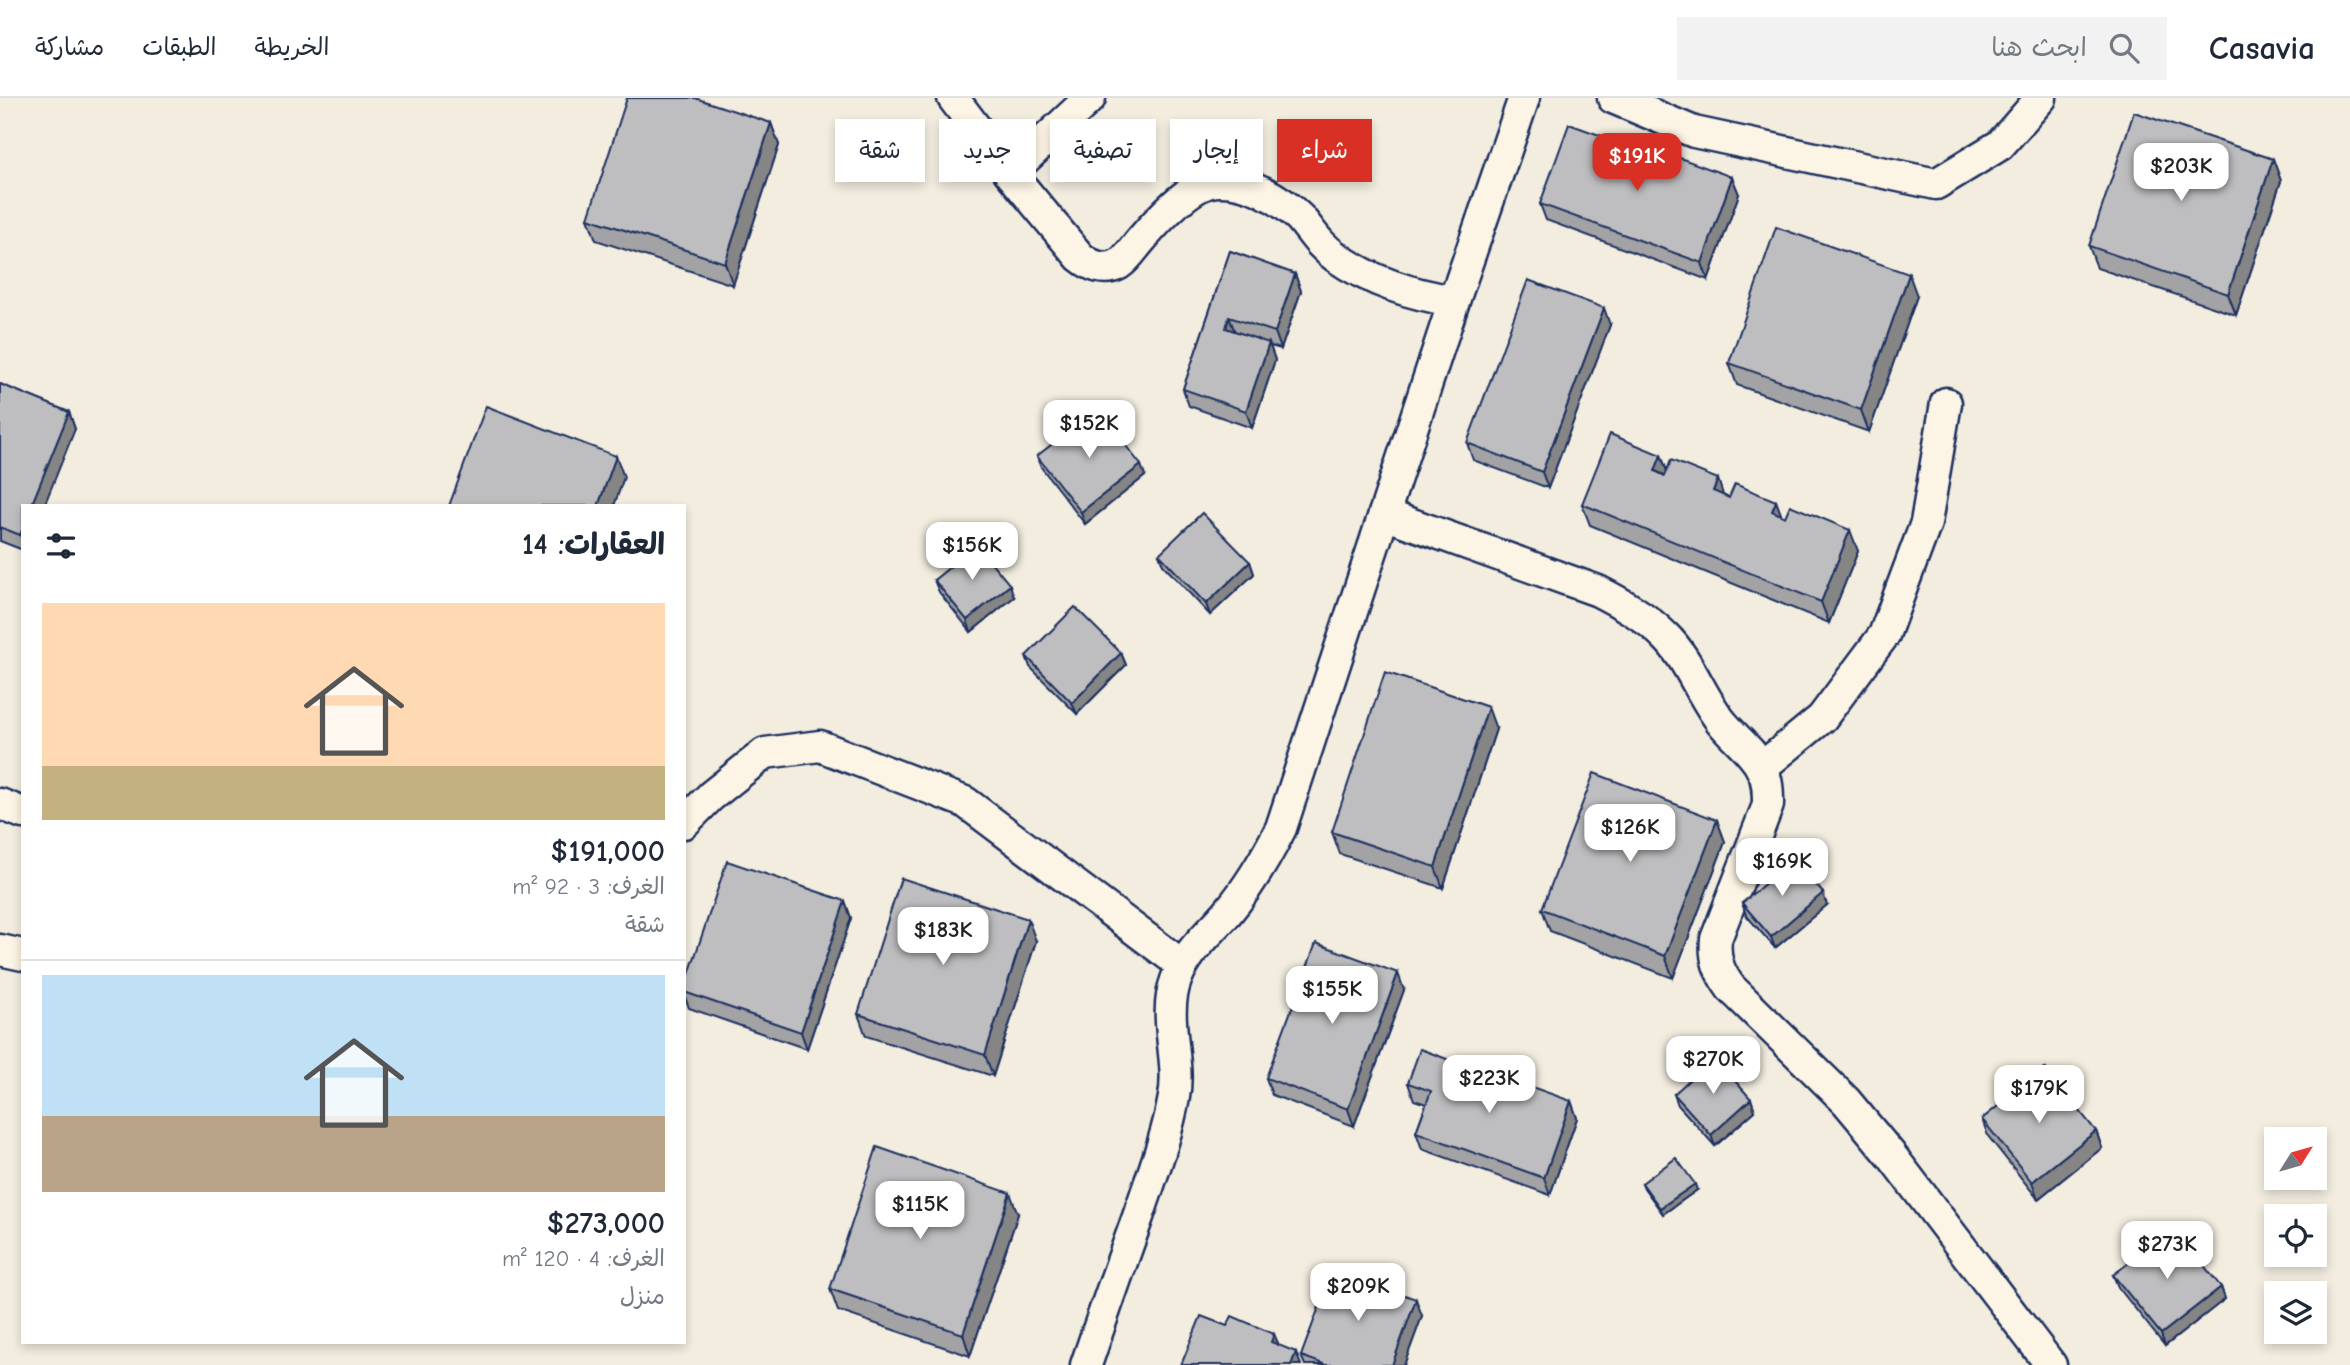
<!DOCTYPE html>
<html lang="ar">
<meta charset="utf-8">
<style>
:root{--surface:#fff;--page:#f2f2f3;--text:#1f2937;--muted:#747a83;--line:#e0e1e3;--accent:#d93025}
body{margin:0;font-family:"Comic Neue","Playpen Sans Arabic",sans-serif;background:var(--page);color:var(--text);direction:rtl;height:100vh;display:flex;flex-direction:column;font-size:26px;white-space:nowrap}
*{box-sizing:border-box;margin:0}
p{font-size:23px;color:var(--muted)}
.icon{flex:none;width:38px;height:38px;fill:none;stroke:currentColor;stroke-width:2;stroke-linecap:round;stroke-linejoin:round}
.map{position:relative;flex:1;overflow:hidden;direction:ltr}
.panel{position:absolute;left:21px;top:406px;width:665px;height:840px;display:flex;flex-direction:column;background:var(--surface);border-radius:0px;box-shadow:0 4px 10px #0003;direction:rtl}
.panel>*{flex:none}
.guide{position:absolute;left:707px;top:21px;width:665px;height:63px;direction:rtl;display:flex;gap:14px}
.needle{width:46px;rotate:53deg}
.buttons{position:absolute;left:2264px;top:1029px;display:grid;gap:14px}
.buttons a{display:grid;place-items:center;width:63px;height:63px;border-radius:0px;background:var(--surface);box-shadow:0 4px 10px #0003;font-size:35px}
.price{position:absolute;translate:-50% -60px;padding:0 16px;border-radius:14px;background:#fff;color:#222;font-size:23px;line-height:46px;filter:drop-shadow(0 2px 4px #0008)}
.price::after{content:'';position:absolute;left:50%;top:42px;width:21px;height:16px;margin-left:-10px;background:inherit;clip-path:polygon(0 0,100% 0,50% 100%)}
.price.active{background:var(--accent);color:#fff}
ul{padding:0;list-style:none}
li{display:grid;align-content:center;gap:14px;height:371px;padding:0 21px}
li+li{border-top:2px solid var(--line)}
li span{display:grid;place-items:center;height:217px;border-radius:0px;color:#555}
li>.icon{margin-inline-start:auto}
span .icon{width:126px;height:126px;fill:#fffc;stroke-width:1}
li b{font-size:30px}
h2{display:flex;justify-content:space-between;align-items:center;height:84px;padding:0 21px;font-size:30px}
.chip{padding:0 24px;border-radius:0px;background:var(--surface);box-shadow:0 4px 10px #0003;font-size:24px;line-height:63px}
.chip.active{background:var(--accent);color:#fff}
header{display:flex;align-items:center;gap:42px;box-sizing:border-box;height:98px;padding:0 35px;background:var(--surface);border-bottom:2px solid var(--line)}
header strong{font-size:33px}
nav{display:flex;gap:38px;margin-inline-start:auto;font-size:24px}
.search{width:490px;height:63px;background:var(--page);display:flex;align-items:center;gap:18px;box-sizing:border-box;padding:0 24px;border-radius:0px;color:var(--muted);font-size:26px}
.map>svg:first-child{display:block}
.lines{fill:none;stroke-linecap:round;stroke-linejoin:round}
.street-casing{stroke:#1b2f5e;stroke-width:35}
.street{stroke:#fcf5e5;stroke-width:30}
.wall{fill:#a3a3a5;stroke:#1b2f5e;stroke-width:2}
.shaded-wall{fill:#858586;stroke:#1b2f5e;stroke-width:2}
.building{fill:#bebec0;stroke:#1b2f5e;stroke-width:2}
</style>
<header>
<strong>Casavia</strong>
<div class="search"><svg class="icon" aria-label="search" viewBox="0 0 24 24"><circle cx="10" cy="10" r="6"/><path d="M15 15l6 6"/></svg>ابحث هنا</div>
<nav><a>الخريطة</a><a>الطبقات</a><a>مشاركة</a></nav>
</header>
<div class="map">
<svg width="2350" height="1267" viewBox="0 0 2350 1267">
<rect width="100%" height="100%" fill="#f3ede0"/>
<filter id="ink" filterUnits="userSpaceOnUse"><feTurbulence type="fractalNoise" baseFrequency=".0143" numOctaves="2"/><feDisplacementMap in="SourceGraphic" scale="14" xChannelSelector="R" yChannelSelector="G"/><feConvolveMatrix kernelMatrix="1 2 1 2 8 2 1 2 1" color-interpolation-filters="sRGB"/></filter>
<g filter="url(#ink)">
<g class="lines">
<g class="street-casing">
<g id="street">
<path d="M 953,0 L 1010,75 L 1080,159 C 1091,168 1105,174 1119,166 C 1127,161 1134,150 1140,143 C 1157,123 1192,83 1219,83 C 1248,82 1280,100 1300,120 C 1313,135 1318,146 1336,159 C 1372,184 1411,196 1454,203"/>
<path d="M 1613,0 L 1694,34 L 1936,86 L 2000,47 L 2041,0"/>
<path d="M 1010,75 L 1090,0"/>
<path d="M 1384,416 L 1598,493 C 1623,506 1645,518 1665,538 C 1688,560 1700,596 1720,622 C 1733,639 1752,652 1762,671 C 1768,682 1768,695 1768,707 L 1716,841 C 1714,861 1719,874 1731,890 L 1846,1003 L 1891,1057 L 2051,1267"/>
<path d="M 1761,670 L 1822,620 L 1884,537 L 1926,425 L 1946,305"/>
<path d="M 0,706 L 23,715"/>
<path d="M 684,725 L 711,698 L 765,655 L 820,648 L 965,704 L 1182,867"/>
<path d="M 0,852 L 23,857"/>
<path d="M 1086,1267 C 1103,1217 1121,1166 1139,1116 C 1152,1077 1167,1039 1174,999 C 1181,961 1162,920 1176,882 C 1186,854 1208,837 1227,815 C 1249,789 1266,760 1281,730 L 1454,203 L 1524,0"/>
</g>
</g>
<use href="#street" class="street"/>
</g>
<g class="wall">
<path d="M 771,25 L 779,47 L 733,187 L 596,142 L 588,120 Z"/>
<path d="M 1633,49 L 1639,66 L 1635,75 L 1739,96 L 1708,182 L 1546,122 L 1540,106 Z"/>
<path d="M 2273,61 L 2281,83 L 2236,217 L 2097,170 L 2089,148 Z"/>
<path d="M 1230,153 L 1295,176 L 1301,193 L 1281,251 L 1270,248 L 1275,262 L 1252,330 L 1189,308 L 1183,291 Z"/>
<path d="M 1917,198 L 1869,334 L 1737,287 L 1729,265 Z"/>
<path d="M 1610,227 L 1548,390 L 1473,362 L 1467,345 Z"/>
<path d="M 0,286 L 69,314 L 75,331 L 23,408 L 23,452 L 0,443 Z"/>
<path d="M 1661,357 L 1667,373 L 1729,400 L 1776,403 L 1781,417 L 1858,453 L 1829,525 L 1590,427 L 1582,406 Z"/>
<path d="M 1037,358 L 1145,378 L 1085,426 L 1041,369 Z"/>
<path d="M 1159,456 L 1250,464 L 1254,476 L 1210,517 L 1163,467 Z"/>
<path d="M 934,482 L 1014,499 L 971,534 L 939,494 Z"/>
<path d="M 1121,555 L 1126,567 L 1077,616 L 1030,569 L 1026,558 Z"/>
<path d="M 1496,631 L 1443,790 L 1340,756 L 1332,734 Z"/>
<path d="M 1717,722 L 1725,744 L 1673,880 L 1550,833 L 1542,811 Z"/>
<path d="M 845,803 L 851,820 L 807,951 L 689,910 L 684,896 L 684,891 Z"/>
<path d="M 1742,805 L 1827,807 L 1775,850 L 1746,817 Z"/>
<path d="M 1036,843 L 993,978 L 866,938 L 858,916 Z"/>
<path d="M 1404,892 L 1354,1028 L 1272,997 L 1266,980 Z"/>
<path d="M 1477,972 L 1483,989 L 1480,997 L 1490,1001 L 1571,1003 L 1577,1020 L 1550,1097 L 1422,1051 L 1416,1034 L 1426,1006 L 1414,1002 L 1408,985 Z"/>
<path d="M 1674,996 L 1751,1001 L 1755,1013 L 1715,1048 L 1678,1007 Z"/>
<path d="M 1982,1021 L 2096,1033 L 2102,1050 L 2038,1101 L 1988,1038 Z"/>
<path d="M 1642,1085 L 1697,1092 L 1663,1116 L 1644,1090 Z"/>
<path d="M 1018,1116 L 970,1258 L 838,1213 L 830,1191 Z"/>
<path d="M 2113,1177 L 2221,1189 L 2225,1201 L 2165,1248 L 2118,1189 Z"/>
<path d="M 1422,1218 L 1404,1267 L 1305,1267 L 1301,1258 Z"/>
</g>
<g class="shaded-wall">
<path d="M 771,25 L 779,47 L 733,187 L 725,165 Z"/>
<path d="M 1633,49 L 1639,66 L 1630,88 L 1624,71 Z"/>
<path d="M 2273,61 L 2281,83 L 2236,217 L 2228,196 Z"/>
<path d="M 1732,79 L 1739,96 L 1708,182 L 1702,165 Z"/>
<path d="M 1295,176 L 1301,193 L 1281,251 L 1275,234 Z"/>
<path d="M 1909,176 L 1917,198 L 1869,334 L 1861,312 Z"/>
<path d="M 1604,210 L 1610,227 L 1548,390 L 1542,374 Z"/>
<path d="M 1229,219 L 1236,236 L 1226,230 Z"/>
<path d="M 1269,245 L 1275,262 L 1252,330 L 1246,313 Z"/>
<path d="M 69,314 L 75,331 L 44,408 L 31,408 Z"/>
<path d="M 1661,357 L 1669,379 L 1655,373 Z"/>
<path d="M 616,358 L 624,379 L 614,408 L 598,408 Z"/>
<path d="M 1141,367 L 1145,378 L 1085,426 L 1081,414 Z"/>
<path d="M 1718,381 L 1725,403 L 1713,393 Z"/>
<path d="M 1776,403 L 1784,424 L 1772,413 Z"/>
<path d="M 23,430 L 23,444 L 20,437 Z"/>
<path d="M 1850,432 L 1858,453 L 1829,525 L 1821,504 Z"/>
<path d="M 1250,464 L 1254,476 L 1210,517 L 1206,506 Z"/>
<path d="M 1010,487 L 1014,499 L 971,534 L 967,522 Z"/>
<path d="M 1121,555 L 1126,567 L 1077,616 L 1072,605 Z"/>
<path d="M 1488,609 L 1496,631 L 1443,790 L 1435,769 Z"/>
<path d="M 1717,722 L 1725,744 L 1673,880 L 1665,858 Z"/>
<path d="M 1823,795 L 1827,807 L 1775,850 L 1771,839 Z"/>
<path d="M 845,803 L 851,820 L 807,951 L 801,934 Z"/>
<path d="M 1028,821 L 1036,843 L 993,978 L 985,957 Z"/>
<path d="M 1398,875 L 1404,892 L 1354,1028 L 1348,1011 Z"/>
<path d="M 1477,972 L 1483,989 L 1476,1010 L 1470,993 Z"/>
<path d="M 1751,1001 L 1755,1013 L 1715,1048 L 1711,1037 Z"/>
<path d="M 1571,1003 L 1577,1020 L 1550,1097 L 1544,1080 Z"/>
<path d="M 2096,1033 L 2102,1050 L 2038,1101 L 2032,1084 Z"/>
<path d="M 1695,1086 L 1697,1092 L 1663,1116 L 1660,1110 Z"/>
<path d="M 1010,1095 L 1018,1116 L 970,1258 L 963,1236 Z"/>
<path d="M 2221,1189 L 2225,1201 L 2165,1248 L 2161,1236 Z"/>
<path d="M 1416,1201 L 1422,1218 L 1404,1267 L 1392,1267 Z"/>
<path d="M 1274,1236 L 1281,1252 L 1271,1244 Z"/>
<path d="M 1296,1254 L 1301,1267 L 1291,1267 Z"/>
</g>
<g class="building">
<path d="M 627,0 L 695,0 L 771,25 L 725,165 L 588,120 Z"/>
<path d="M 2134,14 L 2273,61 L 2228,196 L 2089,148 Z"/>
<path d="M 1569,26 L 1633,49 L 1624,71 L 1640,77 L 1650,49 L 1732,79 L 1702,165 L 1540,106 Z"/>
<path d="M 1776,129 L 1909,176 L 1861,312 L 1729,265 Z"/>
<path d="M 1230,153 L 1295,176 L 1275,234 L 1229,219 L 1226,230 L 1269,245 L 1246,313 L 1183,291 Z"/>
<path d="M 1528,182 L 1604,210 L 1542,374 L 1467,345 Z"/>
<path d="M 0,286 L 69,314 L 31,408 L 23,408 L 23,430 L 20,437 L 0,429 Z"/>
<path d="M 486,308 L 616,358 L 598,408 L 449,408 Z"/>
<path d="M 1097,311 L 1141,367 L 1081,414 L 1037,358 Z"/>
<path d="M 1610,336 L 1661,357 L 1655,373 L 1665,378 L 1671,362 L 1718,381 L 1713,393 L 1729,400 L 1735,386 L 1776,403 L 1772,413 L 1785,419 L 1790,407 L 1850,432 L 1821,504 L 1582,406 Z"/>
<path d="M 1202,415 L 1250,464 L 1206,506 L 1159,456 Z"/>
<path d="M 977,447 L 1010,487 L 967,522 L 934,482 Z"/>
<path d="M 1075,509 L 1121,555 L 1072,605 L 1026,558 Z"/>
<path d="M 1385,574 L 1488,609 L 1435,769 L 1332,734 Z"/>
<path d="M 1594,675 L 1717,722 L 1665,858 L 1542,811 Z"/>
<path d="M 1794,761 L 1823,795 L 1771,839 L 1742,805 Z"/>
<path d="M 727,763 L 845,803 L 801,934 L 684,894 L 684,891 Z"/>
<path d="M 901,780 L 1028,821 L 985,957 L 858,916 Z"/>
<path d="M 1316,845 L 1398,875 L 1348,1011 L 1266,980 Z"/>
<path d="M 1420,951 L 1477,972 L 1470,993 L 1490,1001 L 1498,977 L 1571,1003 L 1544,1080 L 1416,1034 L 1431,993 L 1408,985 Z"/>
<path d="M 1714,959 L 1751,1001 L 1711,1037 L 1674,996 Z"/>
<path d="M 2045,970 L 2096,1033 L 2032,1084 L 1982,1021 Z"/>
<path d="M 877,1049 L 1010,1095 L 963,1236 L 830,1191 Z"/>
<path d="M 1676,1060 L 1695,1086 L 1660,1110 L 1642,1085 Z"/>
<path d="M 2174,1130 L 2221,1189 L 2161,1236 L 2113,1177 Z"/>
<path d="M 1333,1171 L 1416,1201 L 1392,1267 L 1326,1267 L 1301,1258 Z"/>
<path d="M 1201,1218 L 1227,1228 L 1232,1218 L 1274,1236 L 1271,1244 L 1296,1254 L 1291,1267 L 1181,1267 Z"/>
</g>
</g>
</svg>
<div class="buttons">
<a><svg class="needle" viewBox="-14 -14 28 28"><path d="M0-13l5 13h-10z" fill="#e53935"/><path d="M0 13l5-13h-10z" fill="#747a83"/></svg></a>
<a><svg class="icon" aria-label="locate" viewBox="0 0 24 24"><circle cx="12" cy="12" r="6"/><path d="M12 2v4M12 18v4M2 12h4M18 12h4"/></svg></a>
<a><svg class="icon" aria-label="layers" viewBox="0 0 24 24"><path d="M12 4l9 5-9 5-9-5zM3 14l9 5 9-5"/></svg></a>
</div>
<b class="price active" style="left:1637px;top:95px">$191K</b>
<b class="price" style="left:2181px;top:105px">$203K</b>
<b class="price" style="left:1089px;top:362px">$152K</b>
<b class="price" style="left:972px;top:484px">$156K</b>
<b class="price" style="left:1630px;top:766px">$126K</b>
<b class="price" style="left:1782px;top:800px">$169K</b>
<b class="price" style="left:943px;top:869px">$183K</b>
<b class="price" style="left:1332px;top:928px">$155K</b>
<b class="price" style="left:1713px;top:998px">$270K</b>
<b class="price" style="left:1489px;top:1017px">$223K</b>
<b class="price" style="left:2039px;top:1027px">$179K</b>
<b class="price" style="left:920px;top:1143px">$115K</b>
<b class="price" style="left:2167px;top:1183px">$273K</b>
<b class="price" style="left:1358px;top:1225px">$209K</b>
<div class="guide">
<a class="chip active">شراء</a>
<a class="chip">إيجار</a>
<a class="chip">تصفية</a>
<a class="chip">جديد</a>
<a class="chip">شقة</a>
</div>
<section class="panel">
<h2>العقارات: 14<svg class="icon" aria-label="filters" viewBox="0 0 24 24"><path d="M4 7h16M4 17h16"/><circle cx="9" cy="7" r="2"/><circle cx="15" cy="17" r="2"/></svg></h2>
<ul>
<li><span style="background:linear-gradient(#ffd9b3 75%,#c2b280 0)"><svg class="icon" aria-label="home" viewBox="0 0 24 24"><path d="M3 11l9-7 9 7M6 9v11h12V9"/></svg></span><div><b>$191,000</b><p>الغرف: 3 · 92 m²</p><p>شقة</p></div></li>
<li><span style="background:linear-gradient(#bfe0f5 65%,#b9a48a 0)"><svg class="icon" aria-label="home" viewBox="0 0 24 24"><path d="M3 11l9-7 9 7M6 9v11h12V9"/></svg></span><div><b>$273,000</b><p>الغرف: 4 · 120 m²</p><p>منزل</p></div></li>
</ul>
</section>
</div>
